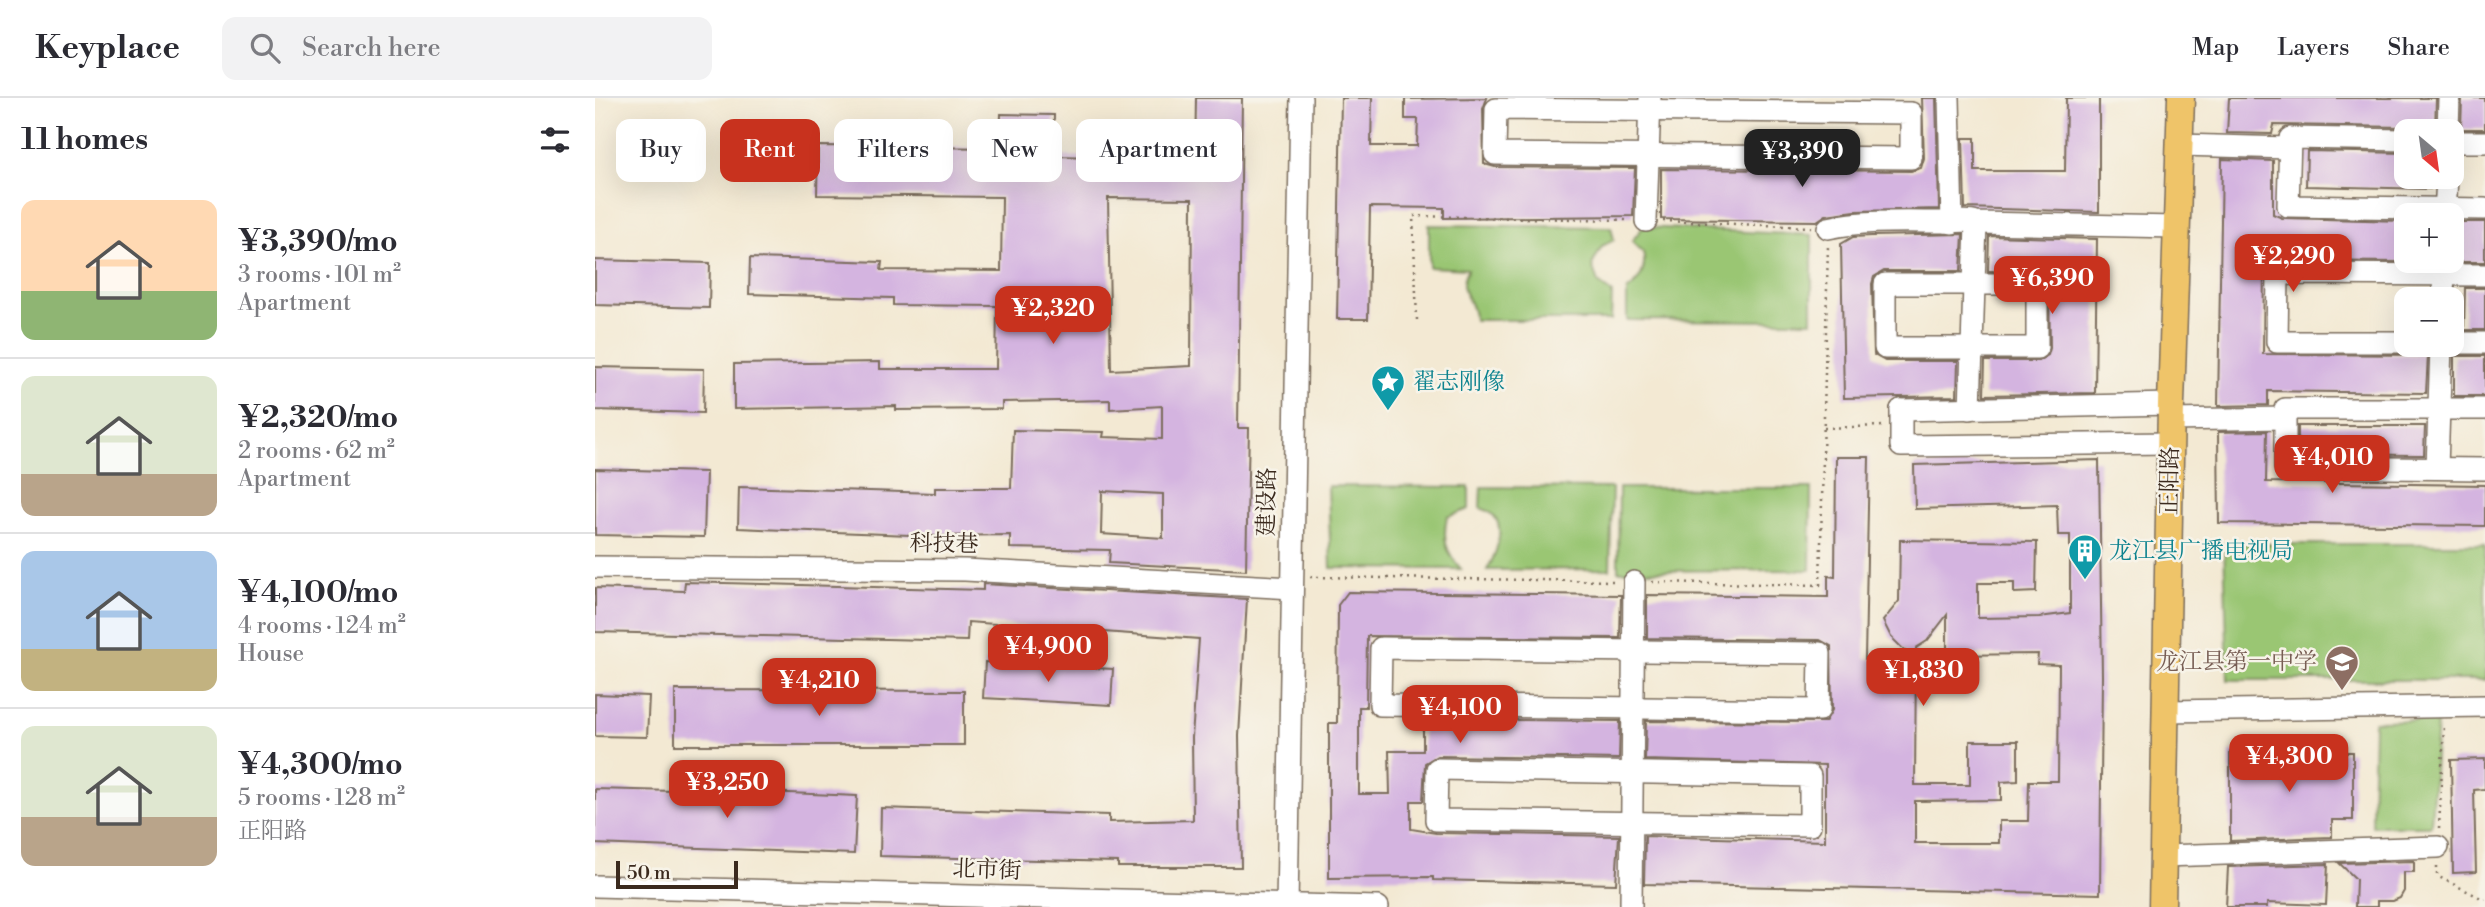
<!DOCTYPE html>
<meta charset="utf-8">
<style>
:root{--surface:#fff;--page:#f2f2f3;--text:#2b2b33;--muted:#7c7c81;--line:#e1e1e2;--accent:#c8321e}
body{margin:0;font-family:"Libre Bodoni","Noto Serif SC",serif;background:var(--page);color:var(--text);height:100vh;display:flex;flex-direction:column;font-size:26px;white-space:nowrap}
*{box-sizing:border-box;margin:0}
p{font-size:23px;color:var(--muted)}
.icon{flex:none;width:38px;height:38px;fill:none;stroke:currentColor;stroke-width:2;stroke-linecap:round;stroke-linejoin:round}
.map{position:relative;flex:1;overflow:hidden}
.side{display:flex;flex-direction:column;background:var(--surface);width:595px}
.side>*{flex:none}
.banner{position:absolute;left:21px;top:21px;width:665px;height:63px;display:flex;gap:14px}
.needle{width:46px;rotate:151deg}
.tools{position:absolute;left:1799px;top:21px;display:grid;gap:14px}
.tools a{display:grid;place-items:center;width:70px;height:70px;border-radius:14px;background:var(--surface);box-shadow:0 7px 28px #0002;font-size:35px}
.scale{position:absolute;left:21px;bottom:18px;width:122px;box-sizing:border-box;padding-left:7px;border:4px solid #3b2a1e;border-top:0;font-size:19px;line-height:24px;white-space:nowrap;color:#3b2a1e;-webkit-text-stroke:5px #f7f3e8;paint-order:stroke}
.price{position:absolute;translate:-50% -60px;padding:0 16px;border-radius:14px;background:var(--accent);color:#fff;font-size:23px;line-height:46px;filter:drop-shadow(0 2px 4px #0008)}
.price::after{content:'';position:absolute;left:50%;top:42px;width:21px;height:16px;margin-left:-10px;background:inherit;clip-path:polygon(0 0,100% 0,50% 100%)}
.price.selected{background:#222;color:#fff}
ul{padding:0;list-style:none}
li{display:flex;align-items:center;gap:21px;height:175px;padding:0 21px}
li+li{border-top:2px solid var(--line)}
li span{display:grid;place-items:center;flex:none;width:196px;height:140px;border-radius:14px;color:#555}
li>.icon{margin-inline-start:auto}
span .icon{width:84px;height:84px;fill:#fffc;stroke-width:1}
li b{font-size:30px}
h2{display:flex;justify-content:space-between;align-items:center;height:84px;padding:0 21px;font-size:30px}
.tag{padding:0 24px;border-radius:14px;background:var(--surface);box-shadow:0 7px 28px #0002;font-size:24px;line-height:63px}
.tag.selected{background:var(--accent);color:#fff}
header{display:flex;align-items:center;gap:42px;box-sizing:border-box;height:98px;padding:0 35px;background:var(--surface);border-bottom:2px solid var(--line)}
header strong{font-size:33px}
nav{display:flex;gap:38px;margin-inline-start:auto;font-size:24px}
.search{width:490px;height:63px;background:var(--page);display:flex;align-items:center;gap:18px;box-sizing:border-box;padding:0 24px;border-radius:14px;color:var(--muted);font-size:26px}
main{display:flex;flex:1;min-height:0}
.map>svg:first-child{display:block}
.green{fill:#9ac673;stroke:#6a7848;stroke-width:2}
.building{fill:#d4b4e0;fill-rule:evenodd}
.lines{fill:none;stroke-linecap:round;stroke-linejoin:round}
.minor-casing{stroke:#7b6d5d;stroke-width:24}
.major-casing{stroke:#7b6d5d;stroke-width:29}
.path{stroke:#7b6d5d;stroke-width:2.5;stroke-dasharray:2 5;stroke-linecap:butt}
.minor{stroke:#fff;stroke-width:21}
.major{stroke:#efc469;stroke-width:26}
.labels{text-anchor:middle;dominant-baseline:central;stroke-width:5;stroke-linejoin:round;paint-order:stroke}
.culture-label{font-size:23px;fill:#0d838f;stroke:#f7f3e8;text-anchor:start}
.street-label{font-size:23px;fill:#3b2a1e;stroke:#f7f3e8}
.education-label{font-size:23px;fill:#785e54;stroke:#f7f3e8;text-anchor:end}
</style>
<header>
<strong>Keyplace</strong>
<div class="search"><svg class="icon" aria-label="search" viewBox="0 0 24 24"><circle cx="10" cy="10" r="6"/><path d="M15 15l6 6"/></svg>Search here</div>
<nav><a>Map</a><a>Layers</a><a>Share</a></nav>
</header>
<main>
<section class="side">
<h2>11 homes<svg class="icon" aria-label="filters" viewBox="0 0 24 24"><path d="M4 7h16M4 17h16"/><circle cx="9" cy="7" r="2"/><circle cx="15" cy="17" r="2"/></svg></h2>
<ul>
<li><span style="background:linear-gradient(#ffd9b3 65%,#8fb573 0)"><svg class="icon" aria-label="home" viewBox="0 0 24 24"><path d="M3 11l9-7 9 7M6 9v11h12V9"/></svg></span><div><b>¥3,390/mo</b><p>3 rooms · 101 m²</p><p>Apartment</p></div></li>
<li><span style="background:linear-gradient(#dfe7d0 70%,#b9a48a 0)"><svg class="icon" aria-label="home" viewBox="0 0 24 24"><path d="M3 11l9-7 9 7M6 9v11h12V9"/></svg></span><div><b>¥2,320/mo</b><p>2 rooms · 62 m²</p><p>Apartment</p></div></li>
<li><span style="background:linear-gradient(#a9c7e8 70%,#c2b280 0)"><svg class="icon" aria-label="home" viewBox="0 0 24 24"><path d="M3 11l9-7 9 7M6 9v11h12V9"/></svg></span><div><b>¥4,100/mo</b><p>4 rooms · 124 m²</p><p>House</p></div></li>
<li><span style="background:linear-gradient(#dfe7d0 65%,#b9a48a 0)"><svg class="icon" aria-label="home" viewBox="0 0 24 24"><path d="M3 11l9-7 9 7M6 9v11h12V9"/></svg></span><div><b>¥4,300/mo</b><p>5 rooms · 128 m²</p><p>正阳路</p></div></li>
</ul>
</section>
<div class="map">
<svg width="1890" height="809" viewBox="0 0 1890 809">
<rect width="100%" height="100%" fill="#f7f3e8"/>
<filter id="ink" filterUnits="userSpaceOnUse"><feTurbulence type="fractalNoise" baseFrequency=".0143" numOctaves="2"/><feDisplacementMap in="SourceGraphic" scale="14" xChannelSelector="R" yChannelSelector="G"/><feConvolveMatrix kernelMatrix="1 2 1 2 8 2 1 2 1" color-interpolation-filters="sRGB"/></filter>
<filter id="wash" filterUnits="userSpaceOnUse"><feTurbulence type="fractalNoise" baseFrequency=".00686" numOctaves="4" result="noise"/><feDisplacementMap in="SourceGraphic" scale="28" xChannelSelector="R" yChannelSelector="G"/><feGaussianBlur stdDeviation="1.57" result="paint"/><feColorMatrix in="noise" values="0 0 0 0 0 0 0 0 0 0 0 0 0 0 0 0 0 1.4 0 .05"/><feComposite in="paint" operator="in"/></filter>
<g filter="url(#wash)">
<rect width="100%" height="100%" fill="#f3e9d3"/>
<g class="green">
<path d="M 834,127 L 1016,129 L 1019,142 L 1007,148 L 997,167 L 1003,185 L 1017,195 L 1016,222 L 879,222 C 879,197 859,197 873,171 L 834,169 Z"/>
<path d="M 1048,129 L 1217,137 L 1217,223 L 1032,222 L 1032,193 C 1046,183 1052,171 1048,154 L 1037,143 Z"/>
<path d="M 733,388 L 874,389 L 874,411 L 852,419 C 847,442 851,454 866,471 L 736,470 Z"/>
<path d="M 886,389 L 1017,390 L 1015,471 L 892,472 C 903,453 916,418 885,410 Z"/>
<path d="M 1024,390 L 1216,390 L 1215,472 L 1023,473 Z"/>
<path d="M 1629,446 L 1890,446 L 1890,582 L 1633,582 Z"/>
<path d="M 1842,622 L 1836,728 L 1777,728 L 1779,623 Z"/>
</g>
<g id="blocks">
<g class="building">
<path d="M 601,0 L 647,0 L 643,330 L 654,330 L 651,472 L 514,465 L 515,452 L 415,450 L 415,437 L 340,438 L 143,430 L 144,389 L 340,395 L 340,390 L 416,390 L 418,332 L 509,334 L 508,339 L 567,341 L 567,308 L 515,311 L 515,302 L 407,304 L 407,311 L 301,312 L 301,308 L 139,311 L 139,266 L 285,264 L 285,271 L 401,271 L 402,208 L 298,207 L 298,200 L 154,196 L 155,160 L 287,164 L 286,172 L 406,173 L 407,99 L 222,97 L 223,48 L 405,50 L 406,16 L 459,17 L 458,58 L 600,61 ZM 513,100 L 597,101 L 596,268 L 516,272 ZM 507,393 L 568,396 L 568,440 L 506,436 Z"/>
<path d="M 746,0 L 777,0 L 776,48 L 822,48 L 823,21 L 810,21 L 810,1 L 892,0 L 888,11 L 889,66 L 900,69 L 1040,70 L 1038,118 L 849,120 L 849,110 L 775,109 L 773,221 L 742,221 Z"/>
<path d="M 1327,0 L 1341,0 L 1344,111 L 1260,113 L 1231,117 L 1222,123 L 1066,121 L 1066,71 L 1316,73 L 1326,70 L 1329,60 Z"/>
<path d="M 1471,0 L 1504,0 L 1504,114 L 1370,110 L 1368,40 L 1380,40 L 1380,73 L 1470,73 Z"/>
<path d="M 1634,0 L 1841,0 L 1840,33 L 1820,33 L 1811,29 L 1679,27 L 1677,36 L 1632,35 Z"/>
<path d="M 1867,0 L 1890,0 L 1890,31 L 1866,31 Z"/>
<path d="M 1712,53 L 1811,55 L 1811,79 L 1836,79 L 1835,91 L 1711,88 Z"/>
<path d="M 1627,61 L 1678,63 L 1678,116 L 1687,120 L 1811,123 L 1811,164 L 1669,163 L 1668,256 L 1833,257 L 1831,295 L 1673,293 L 1673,307 L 1623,308 Z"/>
<path d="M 1863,124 L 1890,124 L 1890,164 L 1862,164 Z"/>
<path d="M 1368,136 L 1366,173 L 1289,173 L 1279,179 L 1277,186 L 1279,257 L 1290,263 L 1363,263 L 1362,298 L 1249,300 L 1246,146 L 1258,139 L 1277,138 Z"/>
<path d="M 1394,138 L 1502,141 L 1500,295 L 1389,297 L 1390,263 L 1443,263 L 1453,257 L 1455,250 L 1454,180 L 1442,173 L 1393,173 Z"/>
<path d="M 0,162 L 115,165 L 114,210 L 0,207 Z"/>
<path d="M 1870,190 L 1890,190 L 1890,232 L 1869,232 Z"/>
<rect x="1859" y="258" width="31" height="40"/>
<path d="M 0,269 L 109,271 L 108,315 L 0,312 Z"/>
<path d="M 1703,328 L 1830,328 L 1829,357 L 1703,356 Z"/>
<path d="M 1672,333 L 1671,384 L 1890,387 L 1890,428 L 1624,425 L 1623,334 Z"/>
<path d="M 1241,359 L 1274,359 L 1270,561 L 1318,561 L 1296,539 L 1288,523 L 1304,503 L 1305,442 L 1442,444 L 1441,494 L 1419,495 L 1419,485 L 1383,485 L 1383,520 L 1444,519 L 1475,515 L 1475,437 L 1463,437 L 1462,407 L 1320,411 L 1319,367 L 1504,362 L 1507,578 L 1505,796 L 1049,786 L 1050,738 L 1230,743 L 1230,667 L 1050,662 L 1051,623 L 1230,624 L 1237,612 L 1236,548 L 1225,542 L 1052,540 L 1052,497 L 1233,499 L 1233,478 L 1240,479 ZM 1352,517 L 1352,557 L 1443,556 L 1442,566 L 1464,567 L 1463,683 L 1434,683 L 1433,723 L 1404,723 L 1404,745 L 1320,745 L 1320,703 L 1406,702 L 1406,684 L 1423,683 L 1423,643 L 1375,643 L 1375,687 L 1320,687 L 1321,550 L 1332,543 Z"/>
<path d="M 0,371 L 111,374 L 109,439 L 0,437 Z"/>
<path d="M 90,484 L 388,492 L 388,486 L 652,501 L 644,638 L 646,769 L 523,769 L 523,764 L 285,758 L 286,710 L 514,717 L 514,724 L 598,722 L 597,640 L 604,541 L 373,524 L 372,543 L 0,534 L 0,490 L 89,493 Z"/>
<path d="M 753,494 L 1026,497 L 1025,540 L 772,538 L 771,609 L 764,609 L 764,696 L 795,696 L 794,653 L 828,653 L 828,621 L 1025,623 L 1024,661 L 842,658 L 830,665 L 828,703 L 816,703 L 816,731 L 841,735 L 1024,738 L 1021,786 L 838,782 L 838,779 L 734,780 L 734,625 L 742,625 L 743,507 Z"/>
<path d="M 390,564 L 518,571 L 516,607 L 388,600 Z"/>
<path d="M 80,592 L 369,593 L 369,647 L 80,647 Z"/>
<path d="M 0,596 L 54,598 L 52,639 L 0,638 Z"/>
<path d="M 1635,654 L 1758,654 L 1758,722 L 1737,722 L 1737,739 L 1635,743 Z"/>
<path d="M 1890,661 L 1890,691 L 1879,692 L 1881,774 L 1858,775 L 1856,662 Z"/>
<path d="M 79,690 L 262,698 L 259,756 L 0,746 L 0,691 L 79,693 Z"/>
<path d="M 1819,763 L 1819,774 L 1809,774 L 1809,793 L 1805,800 L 1798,803 L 1782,803 L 1782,809 L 1760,809 L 1761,781 L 1744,765 Z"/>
<path d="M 1733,766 L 1731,807 L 1672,805 L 1672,809 L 1631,809 L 1633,769 Z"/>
</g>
</g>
</g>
<g filter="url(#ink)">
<use href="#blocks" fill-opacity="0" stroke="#7b6d5d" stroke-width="2"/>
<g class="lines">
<g class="minor-casing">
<g id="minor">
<path d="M 1354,0 L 1357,125"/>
<path d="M 901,11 L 1316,15 L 1316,60 L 900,56 Z"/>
<path d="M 1853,33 L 1854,0"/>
<path d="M 1811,42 L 1695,40 L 1693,108 L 1890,111"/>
<path d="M 1857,44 L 1890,44"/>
<path d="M 1585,47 L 1694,50"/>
<path d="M 1850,117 L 1852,79"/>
<path d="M 1051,123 L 1055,0"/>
<path d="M 1233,130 C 1272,122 1309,124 1349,124 C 1361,125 1370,121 1381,125 L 1582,129"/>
<rect x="1290" y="186" width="152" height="64"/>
<path d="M 1848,201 L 1849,165"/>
<path d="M 1811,244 L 1682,244 L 1683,176 L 1890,177"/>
<path d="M 1857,245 L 1890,245"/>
<path d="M 1375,311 L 1381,125"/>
<path d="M 1890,311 L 1690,311 L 1690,369 L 1890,371"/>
<path d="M 1306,312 L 1576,306"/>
<path d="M 1576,322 L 1690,320"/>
<path d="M 1306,327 L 1306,312 L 1306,348 L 1576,345"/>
<path d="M 1842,370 L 1846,247"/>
<path d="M 0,469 L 370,472 L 697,490"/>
<path d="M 786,550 L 1225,555 L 1224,612 L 785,607 Z"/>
<path d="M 1571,613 L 1890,608"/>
<path d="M 842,671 L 1215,678 L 1215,727 L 841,722 Z"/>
<path d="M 1568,758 L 1843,749"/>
<path d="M 0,788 L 783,809"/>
<path d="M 692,809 L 706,0"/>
<path d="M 1036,809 L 1039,484"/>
</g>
</g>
<g class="major-casing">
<path id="major" d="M 1567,809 L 1576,306 L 1586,0"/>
</g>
<g class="path">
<path d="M 1068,123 L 1216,129"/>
<path d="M 822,222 L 818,118 L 1034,122"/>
<path d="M 1229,330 L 1289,328"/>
<path d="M 715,479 L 1019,483"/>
<path d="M 1057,484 L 1225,487 L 1233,147"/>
<path d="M 1844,730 L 1849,628"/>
<path d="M 1842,768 L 1842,778 L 1890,802"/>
</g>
<use href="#minor" class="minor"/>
<use href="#major" class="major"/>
</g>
</g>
<defs>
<g id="sight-pin" transform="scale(1.75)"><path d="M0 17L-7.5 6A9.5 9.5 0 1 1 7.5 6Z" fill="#0f9aa8" stroke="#f7f3e8"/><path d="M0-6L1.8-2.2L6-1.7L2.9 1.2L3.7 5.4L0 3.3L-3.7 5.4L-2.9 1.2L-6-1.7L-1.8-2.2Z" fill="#fff"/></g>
<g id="building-pin" transform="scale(1.75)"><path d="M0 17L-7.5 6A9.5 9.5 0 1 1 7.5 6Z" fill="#0f9aa8" stroke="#f7f3e8"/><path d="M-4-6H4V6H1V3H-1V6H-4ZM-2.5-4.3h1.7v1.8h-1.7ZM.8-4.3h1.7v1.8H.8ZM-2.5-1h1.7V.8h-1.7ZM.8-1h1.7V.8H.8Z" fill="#fff"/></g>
<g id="school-pin" transform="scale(1.75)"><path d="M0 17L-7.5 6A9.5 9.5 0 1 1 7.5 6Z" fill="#8d6e63" stroke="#f7f3e8"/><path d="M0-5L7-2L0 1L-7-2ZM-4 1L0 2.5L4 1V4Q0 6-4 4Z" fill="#fff"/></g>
</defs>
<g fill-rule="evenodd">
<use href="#sight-pin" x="793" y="284"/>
<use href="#building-pin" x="1490" y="453"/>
<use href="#school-pin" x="1747" y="564"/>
</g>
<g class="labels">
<g class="culture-label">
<text x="818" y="284">翟志刚像</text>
<text x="1514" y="453">龙江县广播电视局</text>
</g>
<g class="street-label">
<text transform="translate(1575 383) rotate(-89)">正阳路</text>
<text transform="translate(672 404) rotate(-89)">建设路</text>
<text transform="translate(349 446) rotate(1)">科技巷</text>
<text transform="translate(392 772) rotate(2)">北市街</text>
</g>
<g class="education-label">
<text x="1722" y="564">龙江县第一中学</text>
</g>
</g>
</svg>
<div class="tools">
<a><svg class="needle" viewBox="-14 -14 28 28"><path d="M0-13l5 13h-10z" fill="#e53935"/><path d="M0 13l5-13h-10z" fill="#7c7c81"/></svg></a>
<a>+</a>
<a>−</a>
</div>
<div class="scale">50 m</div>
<b class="price selected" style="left:1207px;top:91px">¥3,390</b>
<b class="price" style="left:1698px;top:196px">¥2,290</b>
<b class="price" style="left:1457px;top:218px">¥6,390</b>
<b class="price" style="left:458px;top:248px">¥2,320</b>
<b class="price" style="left:1737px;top:397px">¥4,010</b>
<b class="price" style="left:453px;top:586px">¥4,900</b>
<b class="price" style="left:1328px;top:610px">¥1,830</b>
<b class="price" style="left:224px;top:620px">¥4,210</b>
<b class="price" style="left:865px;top:647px">¥4,100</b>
<b class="price" style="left:1694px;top:696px">¥4,300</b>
<b class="price" style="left:132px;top:722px">¥3,250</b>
<div class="banner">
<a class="tag">Buy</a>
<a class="tag selected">Rent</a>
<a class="tag">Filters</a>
<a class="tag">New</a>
<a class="tag">Apartment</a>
</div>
</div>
</main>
